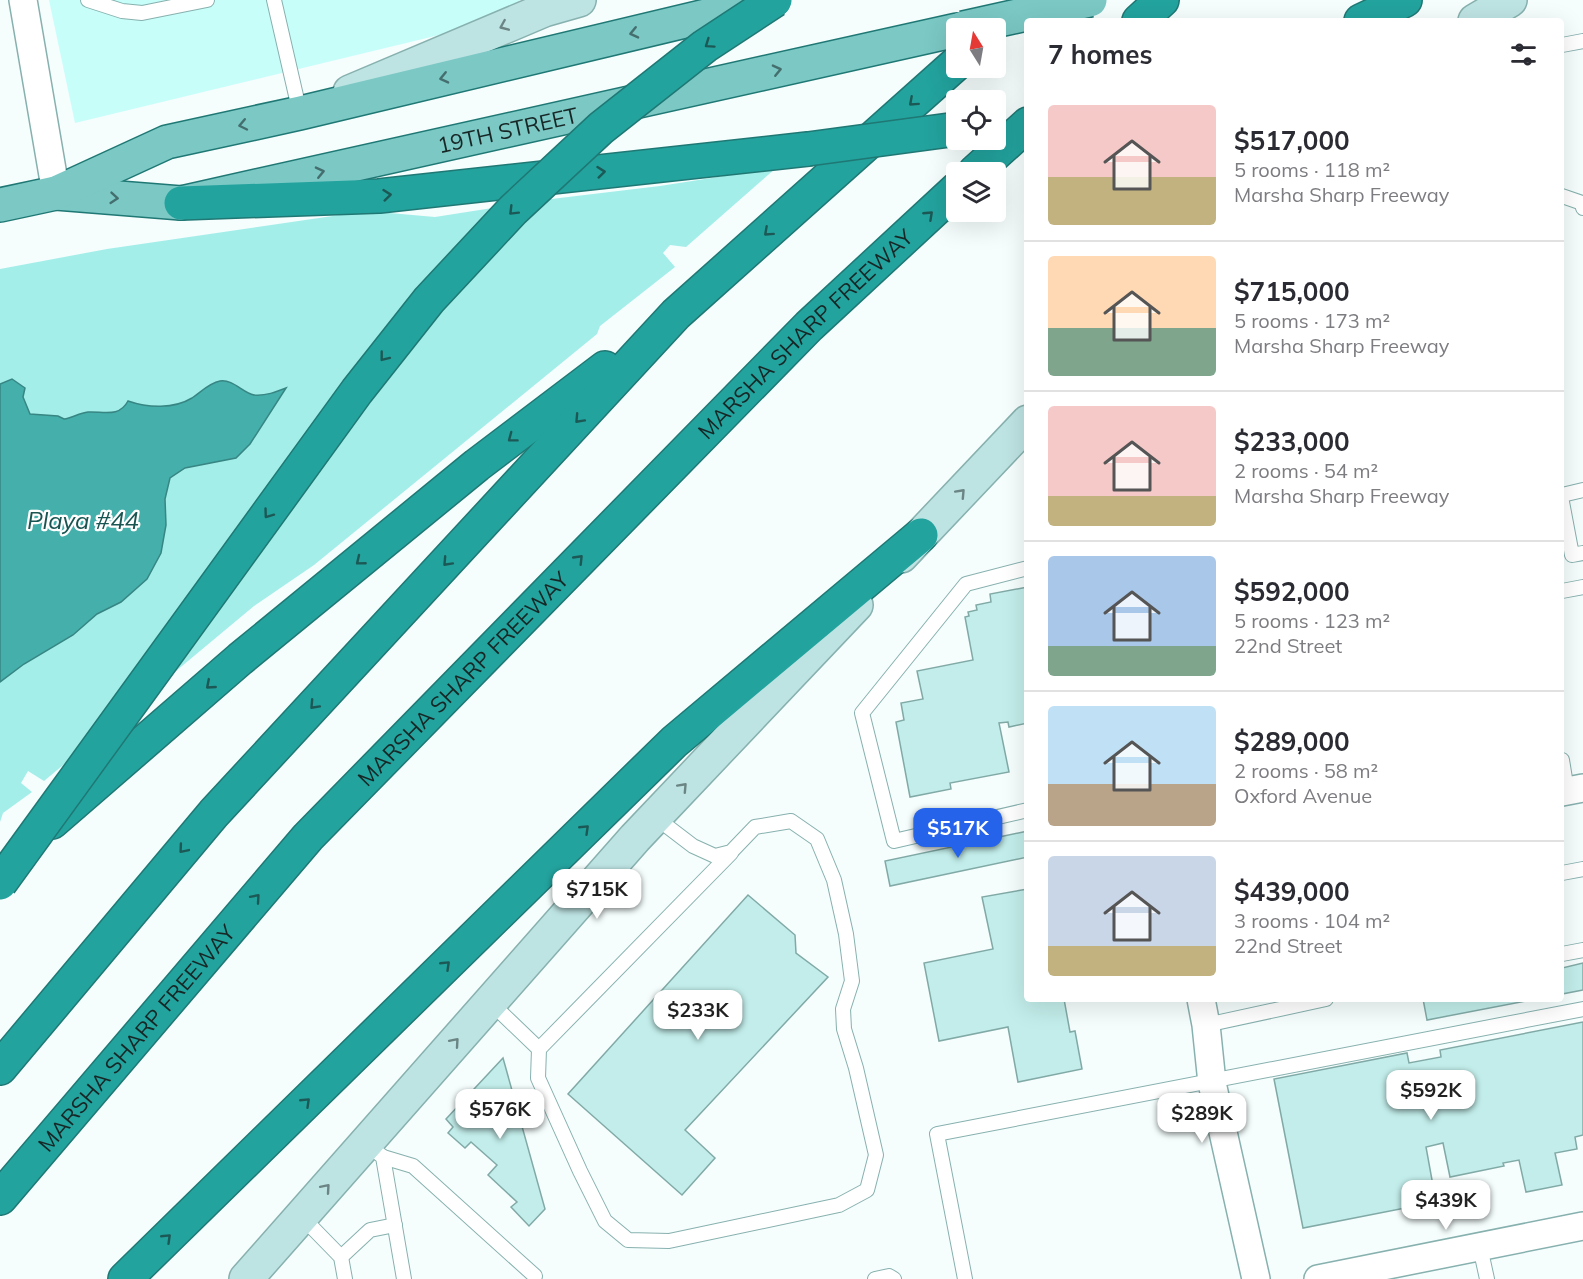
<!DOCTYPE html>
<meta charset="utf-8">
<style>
:root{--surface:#fff;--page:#f7f7f7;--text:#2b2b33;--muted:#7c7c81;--line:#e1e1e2;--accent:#2563eb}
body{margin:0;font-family:Mulish,sans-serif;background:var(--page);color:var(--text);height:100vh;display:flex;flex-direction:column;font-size:22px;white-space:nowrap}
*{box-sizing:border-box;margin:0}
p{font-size:20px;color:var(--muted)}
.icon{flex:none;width:33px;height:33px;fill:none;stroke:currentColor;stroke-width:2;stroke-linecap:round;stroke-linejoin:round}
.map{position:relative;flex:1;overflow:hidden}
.sheet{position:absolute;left:1024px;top:18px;width:540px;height:984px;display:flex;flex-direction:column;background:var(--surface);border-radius:6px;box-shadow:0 6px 24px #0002}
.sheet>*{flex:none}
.needle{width:39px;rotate:349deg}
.buttons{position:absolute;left:946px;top:18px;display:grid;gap:12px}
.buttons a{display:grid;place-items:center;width:60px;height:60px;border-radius:6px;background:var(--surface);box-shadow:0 6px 24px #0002;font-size:30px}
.price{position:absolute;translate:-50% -51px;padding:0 14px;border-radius:12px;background:#fff;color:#222;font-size:20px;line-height:39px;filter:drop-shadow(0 2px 3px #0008)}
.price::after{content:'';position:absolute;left:50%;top:36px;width:18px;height:14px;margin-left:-9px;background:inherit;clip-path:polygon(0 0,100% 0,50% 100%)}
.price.active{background:var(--accent);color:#fff}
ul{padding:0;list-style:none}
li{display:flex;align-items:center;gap:18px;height:150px;padding:0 24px}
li+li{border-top:2px solid var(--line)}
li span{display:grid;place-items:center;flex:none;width:168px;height:120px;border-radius:6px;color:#555}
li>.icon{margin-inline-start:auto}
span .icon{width:72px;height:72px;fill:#fffc;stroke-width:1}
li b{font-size:26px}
h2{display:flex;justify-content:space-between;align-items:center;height:72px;padding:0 24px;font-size:26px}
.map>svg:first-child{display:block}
.built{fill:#c8fefa}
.green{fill:#a3eee9}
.water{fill:#45afab;stroke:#378683;stroke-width:1.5}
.building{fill:#c2edea;stroke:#81aaa7;stroke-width:1.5}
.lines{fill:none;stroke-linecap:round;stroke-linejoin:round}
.lane-casing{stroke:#87b1ae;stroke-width:16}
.street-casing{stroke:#87b1ae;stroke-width:30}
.secondary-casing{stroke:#87b1ae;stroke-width:36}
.primary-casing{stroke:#1f7874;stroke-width:36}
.highway-casing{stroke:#1f7874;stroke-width:36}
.lane{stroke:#fff;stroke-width:14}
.street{stroke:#fff;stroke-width:27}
.secondary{stroke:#bde3e2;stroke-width:33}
.primary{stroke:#7bc8c5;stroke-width:33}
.highway{stroke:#23a39e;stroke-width:33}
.primary-bridge-casing{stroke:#1f7874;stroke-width:36;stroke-linecap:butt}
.highway-bridge-casing{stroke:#1f7874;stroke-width:36;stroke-linecap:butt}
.primary-bridge{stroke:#7bc8c5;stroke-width:33}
.highway-bridge{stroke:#23a39e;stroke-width:33}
.oneway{stroke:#6a8584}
.oneway2{stroke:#446f6e}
.oneway3{stroke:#1c5956}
.labels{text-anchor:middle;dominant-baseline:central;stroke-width:4.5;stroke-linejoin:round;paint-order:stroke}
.street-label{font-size:22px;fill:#172726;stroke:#fff}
.water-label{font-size:24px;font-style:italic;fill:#195552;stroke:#fff}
</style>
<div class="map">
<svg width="1583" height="1279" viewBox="0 0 1583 1279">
<rect width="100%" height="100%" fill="#f5fdfd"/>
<path class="built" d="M 49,0 L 520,0 L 508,13 L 489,23 L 75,123 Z"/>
<path class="green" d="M 776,168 L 686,247 L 670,245 L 663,253 L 675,267 L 600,326 L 597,334 L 314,565 L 254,606 L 44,781 L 28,771 L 21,783 L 32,792 L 3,813 L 0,822 L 0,269 L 107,249 L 367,211 L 435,217 L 543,200 L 660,186 Z"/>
<path class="water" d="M 12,379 L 25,388 L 23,397 L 30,414 L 58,416 L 64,419 C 72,418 79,413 88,412 C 103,411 119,418 128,401 C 148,408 174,409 192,398 C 201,392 209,383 220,381 C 233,379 243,393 254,395 C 266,396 276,392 286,388 L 250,444 L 236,458 L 185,468 L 170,478 L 165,499 L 166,525 L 161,553 L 147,579 L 121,602 L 97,614 L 73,635 L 24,664 L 0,682 L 0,384 Z"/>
<g class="building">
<path d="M 1028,587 L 1028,723 L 1009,727 L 1008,722 L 999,723 L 1009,772 L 950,783 L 951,789 L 910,797 L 896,722 L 904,720 L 901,703 L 923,699 L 917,671 L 973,660 L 965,617 L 969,616 L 968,612 L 977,610 L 976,605 L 991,602 L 990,594 Z"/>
<path d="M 1028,831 L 1028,857 L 890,886 L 885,861 Z"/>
<path d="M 1028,889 L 1028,999 L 1064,999 L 1070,1032 L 1075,1031 L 1082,1069 L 1018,1082 L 1008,1027 L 939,1041 L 924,963 L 993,949 L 982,897 Z"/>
<path d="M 748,895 L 795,935 L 796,953 L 828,977 L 685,1130 L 715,1158 L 682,1195 L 568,1094 Z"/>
<path d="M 1583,963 L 1583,990 L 1562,994 L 1562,968 Z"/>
<path d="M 1423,999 L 1536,999 L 1427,1020 Z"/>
<path d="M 1583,1022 L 1583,1135 L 1575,1137 L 1577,1149 L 1555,1153 L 1562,1185 L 1526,1192 L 1519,1160 L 1503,1163 L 1504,1166 L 1450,1177 L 1443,1143 L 1426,1147 L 1436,1202 L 1303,1228 L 1274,1079 L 1407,1053 L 1409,1063 L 1441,1057 L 1440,1050 Z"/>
<path d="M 503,1058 L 545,1209 L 529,1226 L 511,1207 L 517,1202 L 488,1175 L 497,1165 L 471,1142 L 465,1148 L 448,1133 L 453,1127 L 446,1119 Z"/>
</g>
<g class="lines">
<g class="lane-casing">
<g id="lane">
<path d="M 88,0 L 122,11 L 142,13 L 207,0"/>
<path d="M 274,0 L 300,113"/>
<path d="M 1562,45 L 1583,41"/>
<path d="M 1562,196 L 1582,203 L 1583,208"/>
<path d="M 1562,495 L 1583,490"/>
<path d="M 1562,502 L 1572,555 L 1583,553"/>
<path d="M 1028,568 L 966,584 L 862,713 L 894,841 L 1028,810"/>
<path d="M 1562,591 L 1583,587"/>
<path d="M 1562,760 L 1567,791"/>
<path d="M 1562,873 L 1583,869"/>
<path d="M 1562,954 L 1583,950"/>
<path d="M 490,1002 L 539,1049 L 538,1078 L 580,1171 L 605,1221 L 628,1240 L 669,1241 L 839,1205 L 867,1190 L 876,1155 L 856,1068 L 844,1029 L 843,1009 L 852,981 L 846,934 L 834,880 L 817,839 L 791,821 L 755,827 L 731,852 L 715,856 L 693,846 L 655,817"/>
<path d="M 1206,1025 L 1326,999"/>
<path d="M 539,1049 L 731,853"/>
<path d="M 378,1153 L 383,1157 L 404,1279"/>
<path d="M 383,1157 L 413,1166 L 535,1276"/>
<path d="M 301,1216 L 341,1257 L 345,1279"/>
<path d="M 1480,1247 L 1487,1279"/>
<path d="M 341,1257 L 370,1230 L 395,1225"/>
<path d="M 875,1279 L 889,1276 L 894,1279"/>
<path d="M 965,1279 L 937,1134 L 1583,1009"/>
</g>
</g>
<g class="street-casing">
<g id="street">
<path d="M 23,0 L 56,193"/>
<path d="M 1562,792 L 1583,788"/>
<path d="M 1201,999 L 1206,1025 L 1212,1083 L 1256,1279"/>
<path d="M 1318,1279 L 1583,1226"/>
</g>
</g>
<g class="secondary-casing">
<g id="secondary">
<path d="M 1475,21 L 1510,0"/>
<path d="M 350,92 L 544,10 L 579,0"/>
<path d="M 901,556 L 1028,422"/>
<path d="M 246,1279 L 635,838 L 856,605"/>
</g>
</g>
<g class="primary-casing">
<g id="primary">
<path id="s1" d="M 56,193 L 181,203 L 957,30"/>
<path d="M 0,205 L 56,193 L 167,142 L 300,113 L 773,0"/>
</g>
</g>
<g class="highway-casing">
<g id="highway">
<path d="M 1139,21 L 1162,0"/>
<path d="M 1361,21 L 1405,0"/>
<path d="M 975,172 L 1028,124"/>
<path d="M 181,203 L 379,196 L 808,149"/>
<path d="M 52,822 L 240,659 L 477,465 L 605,368"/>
<path d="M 0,1068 L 214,813 L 676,314 L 957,63"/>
<path id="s2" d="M 0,1198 L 308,837 L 809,326 L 957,189"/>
<path d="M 125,1279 L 674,742 L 921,535"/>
</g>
</g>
<use href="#lane" class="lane"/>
<use href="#street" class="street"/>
<use href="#secondary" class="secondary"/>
<use href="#primary" class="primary"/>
<use href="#highway" class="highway"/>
<g class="primary-bridge-casing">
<path id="primary-bridge" d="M 963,28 L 1090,0"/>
</g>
<g class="highway-bridge-casing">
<g id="highway-bridge">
<path d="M 808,149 L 957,129"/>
<path d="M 0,883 L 357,391 L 429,300 L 513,210 L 601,128 L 705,46 L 775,0"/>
</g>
</g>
<use href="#primary-bridge" class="primary-bridge"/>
<use href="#highway-bridge" class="highway-bridge"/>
</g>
<defs><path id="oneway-chevron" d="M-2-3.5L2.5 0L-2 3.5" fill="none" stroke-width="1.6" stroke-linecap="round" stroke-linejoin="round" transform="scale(1.5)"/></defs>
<g class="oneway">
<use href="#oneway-chevron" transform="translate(504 26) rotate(157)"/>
<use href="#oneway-chevron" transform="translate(961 493) rotate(-47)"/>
<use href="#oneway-chevron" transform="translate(683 787) rotate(-47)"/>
<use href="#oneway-chevron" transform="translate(455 1042) rotate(-49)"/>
<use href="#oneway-chevron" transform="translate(326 1188) rotate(-49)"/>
</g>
<g class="oneway2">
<use href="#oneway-chevron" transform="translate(634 33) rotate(167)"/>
<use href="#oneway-chevron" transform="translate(777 70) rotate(-13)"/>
<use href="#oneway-chevron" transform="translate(444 78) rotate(167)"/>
<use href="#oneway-chevron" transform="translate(243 125) rotate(168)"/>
<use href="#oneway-chevron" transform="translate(320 172) rotate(-13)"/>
<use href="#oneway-chevron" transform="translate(114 198) rotate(5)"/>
</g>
<g class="oneway3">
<use href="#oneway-chevron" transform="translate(709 44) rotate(145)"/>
<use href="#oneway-chevron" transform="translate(913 102) rotate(138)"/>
<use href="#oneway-chevron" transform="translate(601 172) rotate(-6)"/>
<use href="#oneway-chevron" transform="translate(387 195) rotate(-6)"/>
<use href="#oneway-chevron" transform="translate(513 211) rotate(135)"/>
<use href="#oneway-chevron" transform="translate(929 215) rotate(-43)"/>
<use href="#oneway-chevron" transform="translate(768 232) rotate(138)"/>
<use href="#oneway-chevron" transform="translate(384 357) rotate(128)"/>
<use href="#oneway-chevron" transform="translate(579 419) rotate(133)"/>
<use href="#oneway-chevron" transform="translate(512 438) rotate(143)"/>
<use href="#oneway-chevron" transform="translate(268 514) rotate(126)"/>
<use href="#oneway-chevron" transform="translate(579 559) rotate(-46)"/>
<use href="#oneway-chevron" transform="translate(360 561) rotate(141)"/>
<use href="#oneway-chevron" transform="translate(447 562) rotate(133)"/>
<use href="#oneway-chevron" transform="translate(210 685) rotate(139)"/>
<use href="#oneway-chevron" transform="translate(314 705) rotate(133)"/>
<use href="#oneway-chevron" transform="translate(585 829) rotate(-44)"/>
<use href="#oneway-chevron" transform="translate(183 849) rotate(130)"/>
<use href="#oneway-chevron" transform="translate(256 898) rotate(-49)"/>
<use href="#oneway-chevron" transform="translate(446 965) rotate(-44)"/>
<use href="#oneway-chevron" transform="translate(306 1102) rotate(-44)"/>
<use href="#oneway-chevron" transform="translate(167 1238) rotate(-44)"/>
</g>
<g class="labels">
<g class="street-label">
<text stroke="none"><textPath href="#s1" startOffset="460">19TH STREET</textPath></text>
<text stroke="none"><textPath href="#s2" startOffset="1182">MARSHA SHARP FREEWAY</textPath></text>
<text stroke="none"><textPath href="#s2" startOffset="696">MARSHA SHARP FREEWAY</textPath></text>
<text stroke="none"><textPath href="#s2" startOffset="210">MARSHA SHARP FREEWAY</textPath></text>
</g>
<g class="water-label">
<text x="83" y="520">Playa #44</text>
</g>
</g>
</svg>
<div class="buttons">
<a><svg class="needle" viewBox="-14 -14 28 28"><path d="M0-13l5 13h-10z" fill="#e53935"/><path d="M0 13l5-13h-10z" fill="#7c7c81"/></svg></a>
<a><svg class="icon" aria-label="locate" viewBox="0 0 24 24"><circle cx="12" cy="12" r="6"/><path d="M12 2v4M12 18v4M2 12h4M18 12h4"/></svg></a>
<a><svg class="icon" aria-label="layers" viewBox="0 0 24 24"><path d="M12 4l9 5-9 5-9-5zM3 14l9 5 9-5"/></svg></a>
</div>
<b class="price active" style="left:958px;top:859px">$517K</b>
<b class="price" style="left:597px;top:920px">$715K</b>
<b class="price" style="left:698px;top:1041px">$233K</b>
<b class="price" style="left:1431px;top:1121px">$592K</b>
<b class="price" style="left:500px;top:1140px">$576K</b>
<b class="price" style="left:1202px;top:1144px">$289K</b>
<b class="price" style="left:1446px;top:1231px">$439K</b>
<section class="sheet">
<h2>7 homes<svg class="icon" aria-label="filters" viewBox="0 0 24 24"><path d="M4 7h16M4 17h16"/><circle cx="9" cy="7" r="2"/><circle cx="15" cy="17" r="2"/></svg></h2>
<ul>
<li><span style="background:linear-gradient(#f6c9c9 60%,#c2b280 0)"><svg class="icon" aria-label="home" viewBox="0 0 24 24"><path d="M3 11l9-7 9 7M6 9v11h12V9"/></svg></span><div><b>$517,000</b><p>5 rooms · 118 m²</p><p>Marsha Sharp Freeway</p></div></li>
<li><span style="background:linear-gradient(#ffd9b3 60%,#7fa58c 0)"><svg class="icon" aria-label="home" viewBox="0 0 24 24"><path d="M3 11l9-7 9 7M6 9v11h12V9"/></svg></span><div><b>$715,000</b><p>5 rooms · 173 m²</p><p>Marsha Sharp Freeway</p></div></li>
<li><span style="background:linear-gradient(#f6c9c9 75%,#c2b280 0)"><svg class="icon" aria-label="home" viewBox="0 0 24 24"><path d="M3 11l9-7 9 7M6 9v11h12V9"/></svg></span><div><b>$233,000</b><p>2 rooms · 54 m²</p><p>Marsha Sharp Freeway</p></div></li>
<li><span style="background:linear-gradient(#a9c7e8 75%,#7fa58c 0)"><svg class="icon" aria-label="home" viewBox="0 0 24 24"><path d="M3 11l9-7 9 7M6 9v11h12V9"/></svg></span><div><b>$592,000</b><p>5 rooms · 123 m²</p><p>22nd Street</p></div></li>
<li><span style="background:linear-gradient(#bfe0f5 65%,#b9a48a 0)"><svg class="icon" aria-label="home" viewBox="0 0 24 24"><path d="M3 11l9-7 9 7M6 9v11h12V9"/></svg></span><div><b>$289,000</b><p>2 rooms · 58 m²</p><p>Oxford Avenue</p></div></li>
<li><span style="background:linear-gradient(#c9d6e8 75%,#c2b280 0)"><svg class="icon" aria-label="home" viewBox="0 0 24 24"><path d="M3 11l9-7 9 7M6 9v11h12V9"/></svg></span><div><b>$439,000</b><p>3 rooms · 104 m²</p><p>22nd Street</p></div></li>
</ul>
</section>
</div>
